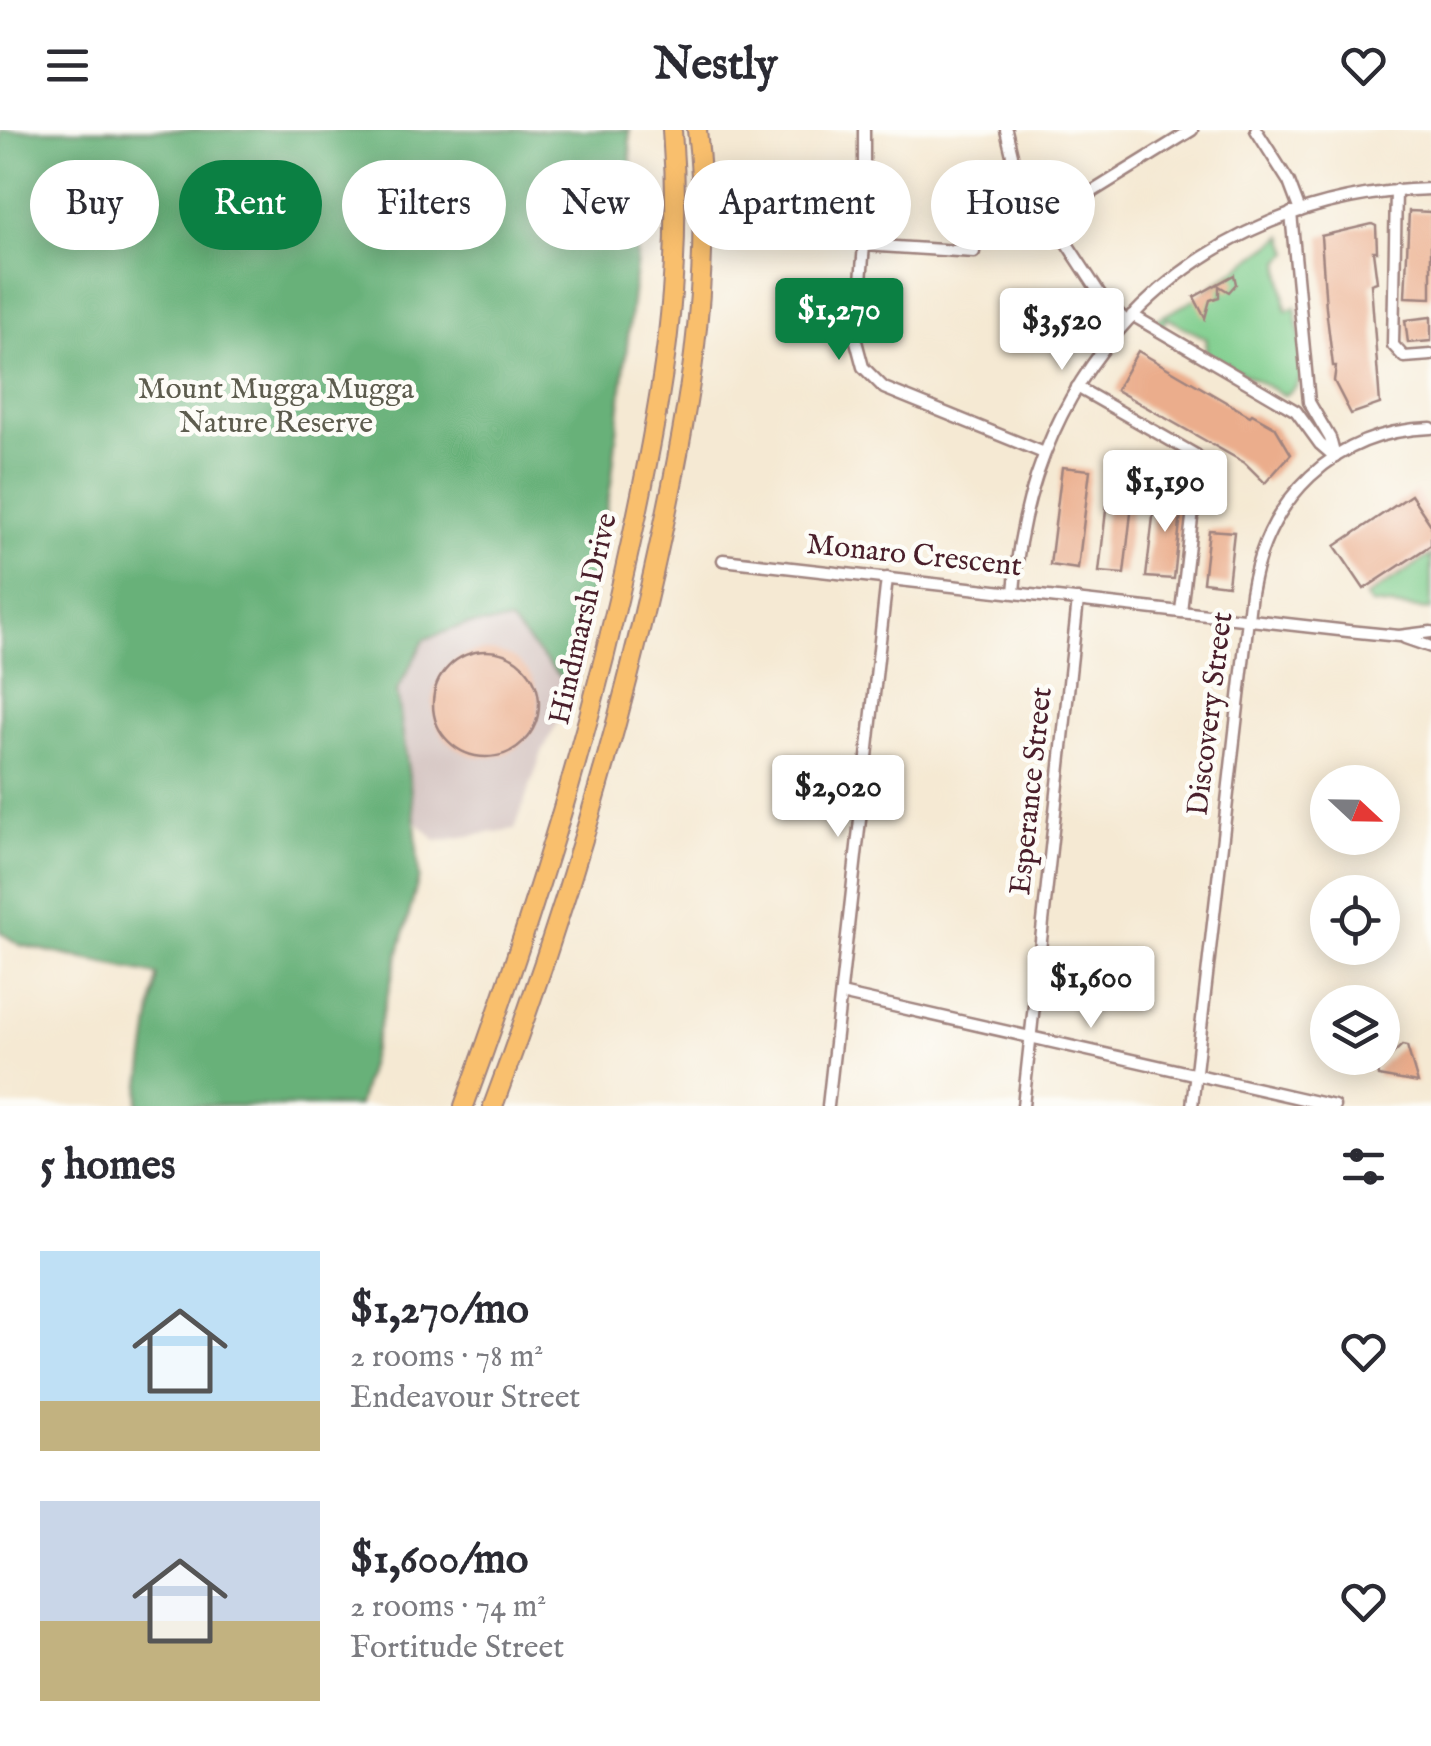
<!DOCTYPE html>
<meta charset="utf-8">
<style>
:root{--surface:#fff;--page:#f2f2f3;--text:#2b2b33;--muted:#7c7c81;--accent:#0b8043}
body{margin:0;font-family:"IM FELL English",serif;background:var(--page);color:var(--text);height:100vh;display:flex;flex-direction:column;font-size:38px;white-space:nowrap}
*{box-sizing:border-box;margin:0}
p{font-size:32px;color:var(--muted)}
.icon{flex:none;width:55px;height:55px;fill:none;stroke:currentColor;stroke-width:2;stroke-linecap:round;stroke-linejoin:round}
.map{position:relative;height:976px;overflow:hidden}
.details{display:flex;flex-direction:column;background:var(--surface);flex:1}
.details>*{flex:none}
.hud{position:absolute;left:30px;top:30px;width:1372px;height:90px;display:flex;gap:20px}
.needle{width:65px;rotate:112deg}
.buttons{position:absolute;left:1310px;top:635px;display:grid;gap:20px}
.buttons a{display:grid;place-items:center;width:90px;height:90px;border-radius:50%;background:var(--surface);box-shadow:0 5px 25px #0003;font-size:50px}
.price{position:absolute;translate:-50% -85px;padding:0 22px;border-radius:10px;background:#fff;color:#222;font-size:32px;line-height:65px;filter:drop-shadow(0 2px 5px #0008)}
.price::after{content:'';position:absolute;left:50%;top:60px;width:30px;height:22px;margin-left:-15px;background:inherit;clip-path:polygon(0 0,100% 0,50% 100%)}
.price.active{background:var(--accent);color:#fff}
ul{padding:0;list-style:none}
li{display:flex;align-items:center;gap:30px;height:250px;padding:0 40px}
li span{display:grid;place-items:center;flex:none;width:280px;height:200px;border-radius:0px;color:#555}
li>.icon{margin-inline-start:auto}
span .icon{width:120px;height:120px;fill:#fffc;stroke-width:1}
li b{font-size:42px}
h2{display:flex;justify-content:space-between;align-items:center;height:120px;padding:0 40px;font-size:42px}
.chip{padding:0 35px;border-radius:45px;background:var(--surface);box-shadow:0 5px 25px #0003;font-size:35px;line-height:90px}
.chip.active{background:var(--accent);color:#fff}
header{display:flex;justify-content:space-between;align-items:center;height:130px;padding:0 40px;background:var(--surface);font-size:45px;font-weight:800}
.map>svg:first-child{display:block}
.built{fill:#f5d3c2}
.industrial{fill:#d1c0bd}
.green{fill:#80ce8e;stroke:#65765c;stroke-width:2.5}
.forest{fill:#68b179;stroke:#596852;stroke-width:2.5}
.building{fill:#ebad8c}
.lines{fill:none;stroke-linecap:round;stroke-linejoin:round}
.street-casing{stroke:#a0847f;stroke-width:15}
.primary-casing{stroke:#a0847f;stroke-width:22}
.street{stroke:#fff;stroke-width:10}
.primary{stroke:#f9bf6d;stroke-width:18}
.labels{text-anchor:middle;dominant-baseline:central;stroke-width:9;stroke-linejoin:round;paint-order:stroke}
.park-label{font-size:30px;fill:#5d5c4e;stroke:#fdfcf7}
.street-label{font-size:30px;fill:#4a1f2b;stroke:#fdfcf7}
</style>
<header><svg class="icon" aria-label="menu" viewBox="0 0 24 24"><path d="M4 6h16M4 12h16M4 18h16"/></svg>Nestly<svg class="icon" aria-label="heart" viewBox="0 0 24 24"><path d="M12 20l-8-8c-3-5 5-10 8-4 3-6 11-1 8 4z"/></svg></header>
<div class="map">
<svg width="1431" height="976" viewBox="0 0 1431 976">
<rect width="100%" height="100%" fill="#fdfcf7"/>
<filter id="ink" filterUnits="userSpaceOnUse"><feTurbulence type="fractalNoise" baseFrequency=".01" numOctaves="2"/><feDisplacementMap in="SourceGraphic" scale="20" xChannelSelector="R" yChannelSelector="G"/><feConvolveMatrix kernelMatrix="1 2 1 2 8 2 1 2 1" color-interpolation-filters="sRGB"/></filter>
<filter id="wash" filterUnits="userSpaceOnUse"><feTurbulence type="fractalNoise" baseFrequency=".0048" numOctaves="4" result="noise"/><feDisplacementMap in="SourceGraphic" scale="40" xChannelSelector="R" yChannelSelector="G"/><feGaussianBlur stdDeviation="2.25" result="paint"/><feColorMatrix in="noise" values="0 0 0 0 0 0 0 0 0 0 0 0 0 0 0 0 0 1.4 0 .05"/><feComposite in="paint" operator="in"/></filter>
<g filter="url(#wash)">
<rect width="100%" height="100%" fill="#f5e9d3"/>
<path class="built" d="M 1416,361 L 1431,385 L 1431,425 L 1366,467 L 1333,415 Z"/>
<path class="industrial" d="M 511,492 L 574,562 L 543,620 L 515,699 L 437,711 L 415,691 L 397,561 L 425,509 L 465,495 Z"/>
<g class="green">
<path d="M 1284,106 L 1290,123 L 1280,131 L 1286,181 L 1295,177 C 1299,205 1316,252 1284,265 L 1206,224 L 1206,209 L 1167,188 L 1162,196 L 1155,190 L 1190,172 Z"/>
<path d="M 1431,425 L 1431,480 L 1371,474 L 1366,467 Z"/>
</g>
<path class="forest" d="M 0,0 L 629,0 L 637,129 L 611,354 L 574,562 L 510,492 L 465,495 L 425,509 L 397,561 L 415,691 L 419,747 L 358,976 L 138,976 L 157,845 L 20,815 L 0,802 Z"/>
<g id="blocks">
<g class="building">
<path d="M 1409,81 L 1431,82 L 1431,168 L 1405,167 Z"/>
<path d="M 1372,94 L 1376,96 L 1377,121 L 1373,121 L 1377,152 L 1371,154 L 1380,274 L 1351,284 L 1334,251 L 1336,236 L 1333,236 L 1326,178 L 1321,106 Z"/>
<path d="M 1234,145 L 1236,154 L 1229,162 L 1219,156 L 1219,167 L 1210,170 L 1205,188 L 1194,167 Z"/>
<path d="M 1431,187 L 1431,211 L 1408,213 L 1405,190 Z"/>
<path d="M 1138,221 L 1250,286 L 1252,284 L 1275,297 L 1291,324 L 1265,353 L 1245,333 L 1116,260 Z"/>
<path d="M 1062,337 L 1090,340 L 1078,439 L 1050,435 Z"/>
<path d="M 1110,345 L 1135,348 L 1124,444 L 1099,442 Z"/>
<path d="M 1156,361 L 1183,364 L 1174,449 L 1146,447 Z"/>
<path d="M 1411,365 L 1431,395 L 1431,415 L 1364,459 L 1335,416 Z"/>
<path d="M 1209,400 L 1234,402 L 1228,455 L 1203,452 Z"/>
<circle cx="486" cy="574" r="53"/>
<path d="M 1402,915 L 1407,916 L 1418,953 L 1378,946 L 1377,939 Z"/>
</g>
</g>
</g>
<g filter="url(#ink)">
<use href="#blocks" fill-opacity="0" stroke="#a0847f" stroke-width="2.5"/>
<g class="lines">
<g class="street-casing">
<g id="street">
<path d="M 864,0 L 864,115 L 856,211 L 863,237 L 884,258 L 1044,323"/>
<path d="M 1006,0 L 1012,25"/>
<path d="M 1256,0 L 1289,52 L 1300,81"/>
<path d="M 1396,60 L 1393,215 L 1404,227 L 1431,225"/>
<path d="M 1291,83 L 1309,272 L 1330,308 L 1335,327"/>
<path d="M 864,115 L 974,122"/>
<path d="M 1132,185 L 1296,281 L 1320,314 L 1335,327"/>
<path d="M 1126,191 L 1102,167 L 1058,100 L 1056,89 L 1061,81 L 1192,0"/>
<path d="M 1077,257 L 1196,325 L 1203,334 L 1195,363 L 1181,481"/>
<path d="M 723,430 L 1348,501 L 1399,506 L 1431,502"/>
<path d="M 1014,462 C 1030,233 1199,64 1431,59"/>
<path d="M 1405,508 L 1431,517"/>
<path d="M 841,864 L 1334,976"/>
<path d="M 828,976 L 887,448"/>
<path d="M 1023,976 L 1078,470"/>
<path d="M 1192,976 L 1251,463 C 1267,369 1333,301 1431,298"/>
</g>
</g>
<g class="primary-casing">
<g id="primary">
<path d="M 464,976 C 532,791 590,604 631,412 C 662,268 684,148 672,0"/>
<path d="M 493,976 C 558,803 612,625 653,444 C 686,297 715,151 697,0"/>
</g>
</g>
<use href="#street" class="street"/>
<use href="#primary" class="primary"/>
</g>
</g>
<g class="labels">
<g class="park-label">
<text x="276" y="260">Mount Mugga Mugga<tspan x="276" dy="34">Nature Reserve</tspan></text>
</g>
<g class="street-label">
<text transform="translate(914 426) rotate(6)">Monaro Crescent</text>
<text transform="translate(584 489) rotate(-77)">Hindmarsh Drive</text>
<text transform="translate(1211 584) rotate(-83)">Discovery Street</text>
<text transform="translate(1032 661) rotate(-84)">Esperance Street</text>
</g>
</g>
</svg>
<div class="buttons">
<a><svg class="needle" viewBox="-14 -14 28 28"><path d="M0-13l5 13h-10z" fill="#e53935"/><path d="M0 13l5-13h-10z" fill="#7c7c81"/></svg></a>
<a><svg class="icon" aria-label="locate" viewBox="0 0 24 24"><circle cx="12" cy="12" r="6"/><path d="M12 2v4M12 18v4M2 12h4M18 12h4"/></svg></a>
<a><svg class="icon" aria-label="layers" viewBox="0 0 24 24"><path d="M12 4l9 5-9 5-9-5zM3 14l9 5 9-5"/></svg></a>
</div>
<b class="price active" style="left:839px;top:233px">$1,270</b>
<b class="price" style="left:1062px;top:243px">$3,520</b>
<b class="price" style="left:1165px;top:405px">$1,190</b>
<b class="price" style="left:838px;top:710px">$2,020</b>
<b class="price" style="left:1091px;top:901px">$1,600</b>
<div class="hud">
<a class="chip">Buy</a>
<a class="chip active">Rent</a>
<a class="chip">Filters</a>
<a class="chip">New</a>
<a class="chip">Apartment</a>
<a class="chip">House</a>
</div>
</div>
<section class="details">
<h2>5 homes<svg class="icon" aria-label="filters" viewBox="0 0 24 24"><path d="M4 7h16M4 17h16"/><circle cx="9" cy="7" r="2"/><circle cx="15" cy="17" r="2"/></svg></h2>
<ul>
<li><span style="background:linear-gradient(#bfe0f5 75%,#c2b280 0)"><svg class="icon" aria-label="home" viewBox="0 0 24 24"><path d="M3 11l9-7 9 7M6 9v11h12V9"/></svg></span><div><b>$1,270/mo</b><p>2 rooms · 78 m²</p><p>Endeavour Street</p></div><svg class="icon" aria-label="heart" viewBox="0 0 24 24"><path d="M12 20l-8-8c-3-5 5-10 8-4 3-6 11-1 8 4z"/></svg></li>
<li><span style="background:linear-gradient(#c9d6e8 60%,#c2b280 0)"><svg class="icon" aria-label="home" viewBox="0 0 24 24"><path d="M3 11l9-7 9 7M6 9v11h12V9"/></svg></span><div><b>$1,600/mo</b><p>2 rooms · 74 m²</p><p>Fortitude Street</p></div><svg class="icon" aria-label="heart" viewBox="0 0 24 24"><path d="M12 20l-8-8c-3-5 5-10 8-4 3-6 11-1 8 4z"/></svg></li>
</ul>
</section>
